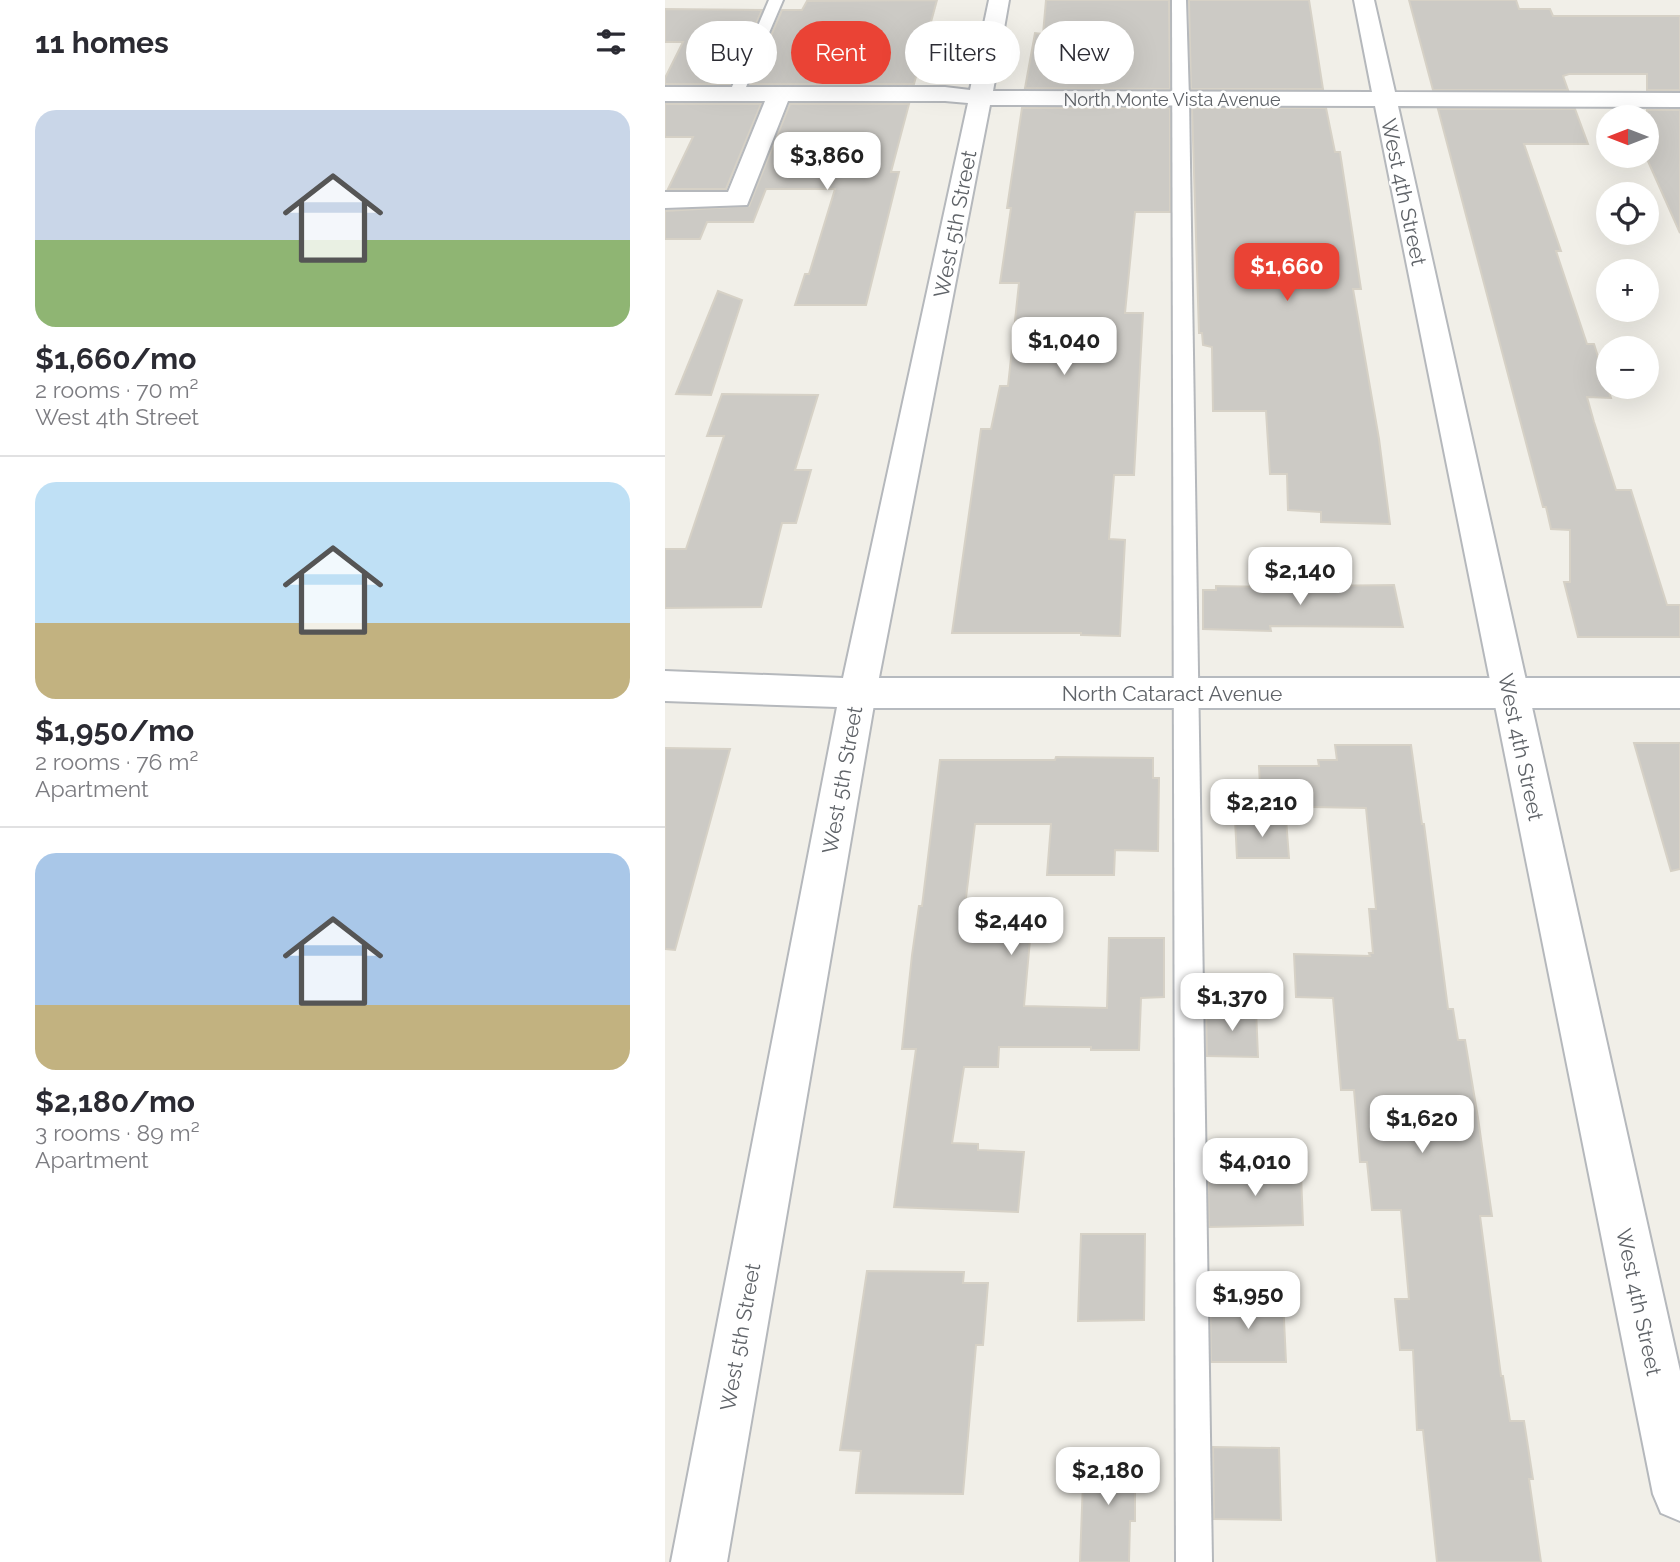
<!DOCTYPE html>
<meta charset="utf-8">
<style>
:root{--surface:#fff;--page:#f2f2f3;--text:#2b2b33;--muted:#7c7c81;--line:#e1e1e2;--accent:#ea4335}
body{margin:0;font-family:Raleway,sans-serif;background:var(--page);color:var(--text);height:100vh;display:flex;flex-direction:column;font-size:26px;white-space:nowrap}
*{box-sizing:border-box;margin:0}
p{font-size:23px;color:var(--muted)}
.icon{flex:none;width:38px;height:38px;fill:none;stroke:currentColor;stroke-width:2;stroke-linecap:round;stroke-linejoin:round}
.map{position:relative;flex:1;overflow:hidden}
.details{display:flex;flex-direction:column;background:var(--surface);width:665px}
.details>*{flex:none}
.top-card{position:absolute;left:21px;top:21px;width:665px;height:63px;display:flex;gap:14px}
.needle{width:46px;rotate:270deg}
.tools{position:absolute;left:931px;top:105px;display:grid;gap:14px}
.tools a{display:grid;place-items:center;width:63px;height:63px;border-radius:50%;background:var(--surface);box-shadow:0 7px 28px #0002;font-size:35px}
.price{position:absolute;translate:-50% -60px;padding:0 16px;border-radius:14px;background:#fff;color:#222;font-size:23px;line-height:46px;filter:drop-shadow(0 2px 4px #0008)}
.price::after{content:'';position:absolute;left:50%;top:42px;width:21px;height:16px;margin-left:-10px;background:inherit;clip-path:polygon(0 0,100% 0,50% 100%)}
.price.on{background:var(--accent);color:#fff}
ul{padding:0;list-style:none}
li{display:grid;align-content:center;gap:14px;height:371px;padding:0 35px}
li+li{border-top:2px solid var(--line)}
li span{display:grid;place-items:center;height:217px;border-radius:21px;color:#555}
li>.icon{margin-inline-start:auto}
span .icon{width:126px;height:126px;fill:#fffc;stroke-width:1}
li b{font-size:30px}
h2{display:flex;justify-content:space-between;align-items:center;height:84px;padding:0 35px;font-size:30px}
.tag{padding:0 24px;border-radius:32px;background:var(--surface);box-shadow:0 7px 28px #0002;font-size:24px;line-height:63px}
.tag.on{background:var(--accent);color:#fff}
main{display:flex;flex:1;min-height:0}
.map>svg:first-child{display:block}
.building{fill:#cccac5;stroke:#d6d1c6;stroke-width:2}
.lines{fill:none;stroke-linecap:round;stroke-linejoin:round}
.lane-casing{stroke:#b5b8bc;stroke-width:4}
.street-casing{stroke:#b5b8bc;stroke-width:4}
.secondary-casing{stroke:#b6babf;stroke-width:4}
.lane{fill:#fff;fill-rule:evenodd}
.street{fill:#fff;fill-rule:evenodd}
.secondary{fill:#fff;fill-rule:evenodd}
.labels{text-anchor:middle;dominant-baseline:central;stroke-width:5;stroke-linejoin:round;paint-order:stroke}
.far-street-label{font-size:18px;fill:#5f6368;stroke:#fff}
.street-label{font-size:21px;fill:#5f6368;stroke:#fff}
</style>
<main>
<section class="details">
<h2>11 homes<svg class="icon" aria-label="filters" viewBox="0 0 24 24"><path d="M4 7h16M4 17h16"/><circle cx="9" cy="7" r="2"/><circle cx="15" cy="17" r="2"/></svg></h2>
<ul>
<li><span style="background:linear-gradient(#c9d6e8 60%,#8fb573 0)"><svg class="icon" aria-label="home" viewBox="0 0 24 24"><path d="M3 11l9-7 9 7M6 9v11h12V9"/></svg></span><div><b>$1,660/mo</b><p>2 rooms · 70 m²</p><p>West 4th Street</p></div></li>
<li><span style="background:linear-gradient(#bfe0f5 65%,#c2b280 0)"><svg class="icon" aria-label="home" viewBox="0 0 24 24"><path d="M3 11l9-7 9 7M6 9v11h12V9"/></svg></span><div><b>$1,950/mo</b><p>2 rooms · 76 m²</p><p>Apartment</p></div></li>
<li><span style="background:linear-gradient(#a9c7e8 70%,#c2b280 0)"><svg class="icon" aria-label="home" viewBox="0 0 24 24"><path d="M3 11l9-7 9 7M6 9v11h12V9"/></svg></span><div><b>$2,180/mo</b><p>3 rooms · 89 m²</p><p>Apartment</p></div></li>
</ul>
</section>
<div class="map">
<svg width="1015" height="1562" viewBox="0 0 1015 1562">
<rect width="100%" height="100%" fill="#f1efe8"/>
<g class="building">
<path d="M 272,0 L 249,84 L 85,84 L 117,10 L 137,10 L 142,1 Z"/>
<path d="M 381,0 L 504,0 L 505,89 L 360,88 L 370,33 L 378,34 Z"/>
<path d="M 524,0 L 644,0 L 658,89 L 526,89 Z"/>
<path d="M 744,0 L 851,0 L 854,9 L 885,9 L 888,16 L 1015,16 L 1015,90 L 982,90 L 982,74 L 904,74 L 898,76 L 903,90 L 768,90 Z"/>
<path d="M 0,9 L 97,10 L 65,84 L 0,84 L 0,78 L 18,42 L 0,42 Z"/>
<path d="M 0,104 L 96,104 L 61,189 L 3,189 L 28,137 L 0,137 Z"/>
<path d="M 125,104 L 244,104 L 226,172 L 234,172 L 201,305 L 130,305 L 140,274 L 144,274 L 170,189 L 101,189 L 88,222 L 42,222 L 35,239 L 0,239 L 0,211 L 84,206 Z"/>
<path d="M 357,108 L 505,108 L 505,212 L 470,212 L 460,313 L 478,313 L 469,475 L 449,475 L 444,539 L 460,540 L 455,636 L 416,635 L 416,633 L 287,633 L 316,429 L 326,429 L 335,386 L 343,386 L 354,283 L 335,283 L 346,208 L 342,208 Z"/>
<path d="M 527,108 L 661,108 L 670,152 L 675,152 L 696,289 L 688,289 L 714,439 L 725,524 L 656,522 L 656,512 L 623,510 L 622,474 L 605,474 L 601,411 L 548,411 L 547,347 L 538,345 L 537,333 L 534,333 Z"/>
<path d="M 773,109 L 910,109 L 923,144 L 859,144 L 896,251 L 891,251 L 922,344 L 929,344 L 946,398 L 922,397 L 929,422 L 951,490 L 966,490 L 1002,605 L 1015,605 L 1015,637 L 913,637 L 899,582 L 905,582 L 905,530 L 886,529 L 881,507 L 878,507 Z"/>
<path d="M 982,110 L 1015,110 L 1015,233 L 982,159 Z"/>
<path d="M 53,291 L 77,300 L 46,395 L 11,394 Z"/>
<path d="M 57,394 L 153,395 L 130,470 L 146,470 L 131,523 L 117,523 L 96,607 L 0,608 L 0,549 L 21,549 L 59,436 L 42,436 Z"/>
<path d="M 612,582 L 650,582 L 650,586 L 729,585 L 738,627 L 605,626 L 606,631 L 538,629 L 538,590 L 551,590 L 551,586 L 612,587 Z"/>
<path d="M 969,743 L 1015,743 L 1015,869 L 1006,871 Z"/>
<path d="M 670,745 L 746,745 L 757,824 L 759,824 L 783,1009 L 788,1009 L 793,1040 L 800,1040 L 813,1118 L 827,1216 L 815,1216 L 836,1376 L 838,1376 L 845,1421 L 859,1421 L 868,1479 L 864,1479 L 876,1562 L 772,1562 L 758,1430 L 752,1430 L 748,1350 L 735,1350 L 730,1299 L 744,1299 L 736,1210 L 707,1210 L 702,1162 L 695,1162 L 689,1090 L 676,1090 L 668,998 L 631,997 L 629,954 L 705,956 L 704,953 L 708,953 L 704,909 L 711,909 L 701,808 L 596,806 L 594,766 L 654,766 L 653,760 L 672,760 Z"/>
<path d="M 0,748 L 65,749 L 10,950 L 0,949 Z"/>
<path d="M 391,757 L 488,758 L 488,778 L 494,778 L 493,851 L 450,850 L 449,875 L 382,875 L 386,824 L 310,824 L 300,906 L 368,907 L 359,1006 L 442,1008 L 444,938 L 499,938 L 499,997 L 476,998 L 474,1050 L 426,1050 L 426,1047 L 334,1047 L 333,1067 L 299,1067 L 287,1143 L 313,1144 L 313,1150 L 359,1152 L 353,1212 L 229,1207 L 251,1049 L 237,1049 L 247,955 L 254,906 L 257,906 L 275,760 L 390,760 Z"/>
<path d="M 570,819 L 621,819 L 624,858 L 572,858 Z"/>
<path d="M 541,1009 L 591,1009 L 593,1057 L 542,1056 Z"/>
<path d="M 581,1167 L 615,1168 L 615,1173 L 636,1174 L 638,1225 L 544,1227 L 543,1172 L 581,1173 Z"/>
<path d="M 416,1234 L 480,1234 L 479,1320 L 413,1321 Z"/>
<path d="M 202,1271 L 299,1272 L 298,1283 L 323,1283 L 318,1345 L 311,1345 L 298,1494 L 191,1493 L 196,1451 L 175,1450 Z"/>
<path d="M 545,1299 L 618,1299 L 621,1362 L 546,1362 Z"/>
<path d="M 548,1447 L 614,1448 L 616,1520 L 549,1519 Z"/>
<path d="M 419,1454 L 470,1454 L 470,1521 L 465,1521 L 464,1562 L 415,1562 Z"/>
</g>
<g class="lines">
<g class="lane-casing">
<g id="lane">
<path d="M 104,0 L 118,0 L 78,94 L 71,98 L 66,97 L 64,94 Z"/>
<path d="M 507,0 L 521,0 L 524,99 L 547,1562 L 511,1562 Z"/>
</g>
</g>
<g class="street-casing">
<path id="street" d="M 324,0 L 344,0 L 328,91 L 707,92 L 689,0 L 709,0 L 730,92 L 1015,93 L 1015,107 L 733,106 L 1015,1371 L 1015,1521 L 996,1513 L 988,1494 L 710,106 L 325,105 L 211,693 L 62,1562 L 6,1562 L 172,707 L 0,701 L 0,671 L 178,678 L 303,103 L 280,101 L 123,101 L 82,205 L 0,208 L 0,192 L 63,192 L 100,101 L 0,101 L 0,87 L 280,87 L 305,90 Z"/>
</g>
<g class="secondary-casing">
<path id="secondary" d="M 193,678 L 1015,678 L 1015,708 L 193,708 L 180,703 L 175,693 L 180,683 Z"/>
</g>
<use href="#lane" class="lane"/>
<use href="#street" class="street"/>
<use href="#secondary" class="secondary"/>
</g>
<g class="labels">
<g class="far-street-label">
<text x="507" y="99">North Monte Vista Avenue</text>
</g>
<g class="street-label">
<text transform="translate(739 192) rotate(78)">West 4th Street</text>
<text transform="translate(290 224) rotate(-79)">West 5th Street</text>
<text x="507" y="693">North Cataract Avenue</text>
<text transform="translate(856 747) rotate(78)">West 4th Street</text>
<text transform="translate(177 780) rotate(-80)">West 5th Street</text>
<text transform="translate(974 1302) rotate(78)">West 4th Street</text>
<text transform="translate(75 1337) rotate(-80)">West 5th Street</text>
</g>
</g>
</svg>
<div class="tools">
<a><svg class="needle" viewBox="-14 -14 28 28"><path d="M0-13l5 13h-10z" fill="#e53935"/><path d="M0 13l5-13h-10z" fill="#7c7c81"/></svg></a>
<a><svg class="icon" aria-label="locate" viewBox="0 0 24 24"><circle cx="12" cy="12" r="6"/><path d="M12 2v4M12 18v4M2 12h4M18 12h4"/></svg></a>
<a>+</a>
<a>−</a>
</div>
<b class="price" style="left:162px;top:192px">$3,860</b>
<b class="price on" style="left:622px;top:303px">$1,660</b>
<b class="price" style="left:399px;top:377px">$1,040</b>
<b class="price" style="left:635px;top:607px">$2,140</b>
<b class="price" style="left:597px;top:839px">$2,210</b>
<b class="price" style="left:346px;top:957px">$2,440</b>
<b class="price" style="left:567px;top:1033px">$1,370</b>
<b class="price" style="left:757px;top:1155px">$1,620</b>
<b class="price" style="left:590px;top:1198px">$4,010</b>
<b class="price" style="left:583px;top:1331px">$1,950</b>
<b class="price" style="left:443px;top:1507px">$2,180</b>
<div class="top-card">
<a class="tag">Buy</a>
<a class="tag on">Rent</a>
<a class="tag">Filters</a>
<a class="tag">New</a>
</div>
</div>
</main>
